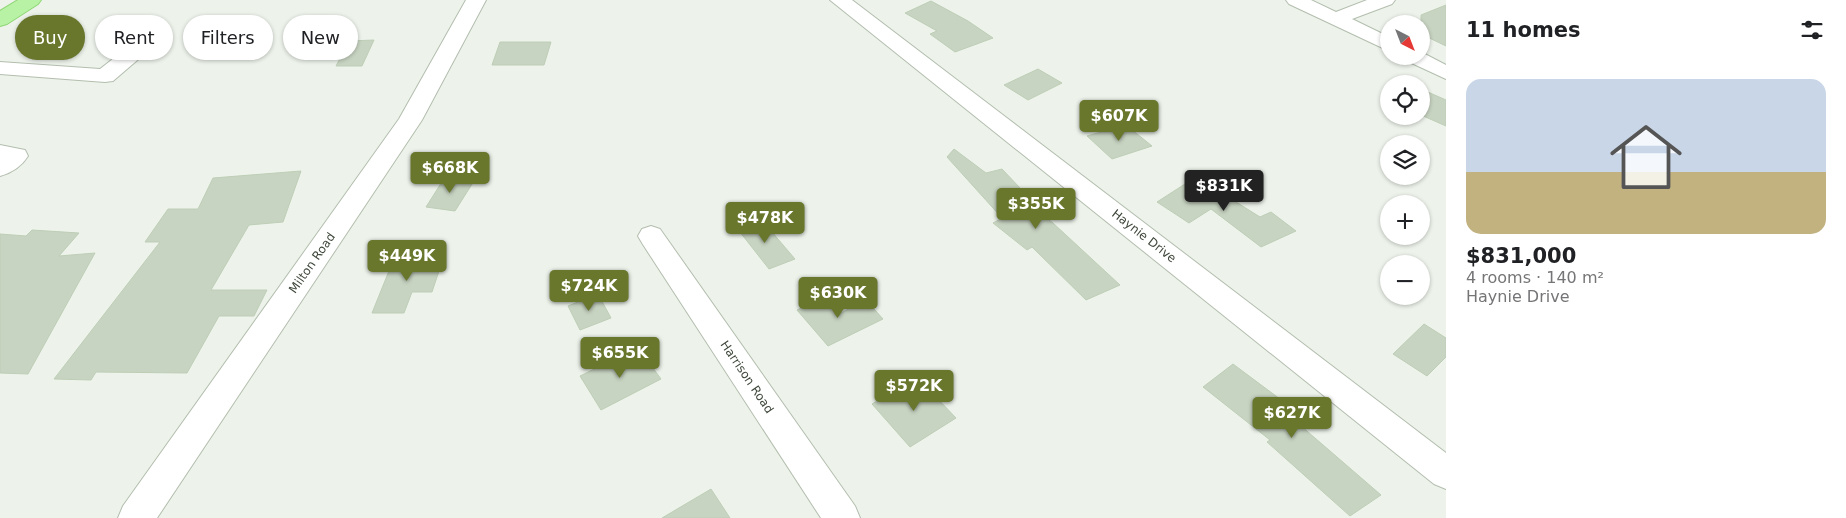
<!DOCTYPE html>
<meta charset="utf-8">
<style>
:root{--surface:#fff;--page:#f2f2f2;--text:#202124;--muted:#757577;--accent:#68772c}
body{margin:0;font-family:"DejaVu Sans",sans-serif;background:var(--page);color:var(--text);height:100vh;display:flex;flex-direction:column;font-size:19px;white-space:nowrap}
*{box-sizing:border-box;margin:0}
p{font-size:16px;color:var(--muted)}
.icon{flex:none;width:28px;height:28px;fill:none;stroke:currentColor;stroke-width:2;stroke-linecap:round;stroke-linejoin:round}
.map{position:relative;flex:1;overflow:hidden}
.side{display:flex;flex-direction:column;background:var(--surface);width:400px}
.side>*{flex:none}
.top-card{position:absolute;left:15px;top:15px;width:475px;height:45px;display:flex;gap:10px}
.needle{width:32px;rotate:138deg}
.fabs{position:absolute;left:1380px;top:15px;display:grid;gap:10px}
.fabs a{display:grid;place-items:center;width:50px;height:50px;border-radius:50%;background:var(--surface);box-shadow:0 1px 4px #0004;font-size:25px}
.price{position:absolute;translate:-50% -42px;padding:0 11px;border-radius:5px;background:var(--accent);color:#fff;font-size:16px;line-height:32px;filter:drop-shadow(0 1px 2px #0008)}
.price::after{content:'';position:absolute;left:50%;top:30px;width:15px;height:11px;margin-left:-8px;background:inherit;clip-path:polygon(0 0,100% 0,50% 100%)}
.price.active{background:#222;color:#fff}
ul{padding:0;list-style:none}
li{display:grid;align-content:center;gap:10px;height:265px;padding:0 20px}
li span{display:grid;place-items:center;height:155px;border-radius:15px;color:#555}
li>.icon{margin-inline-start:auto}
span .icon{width:90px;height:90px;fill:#fffc;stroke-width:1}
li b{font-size:21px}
h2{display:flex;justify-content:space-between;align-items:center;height:60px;padding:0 20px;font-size:21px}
.chip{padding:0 18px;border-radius:22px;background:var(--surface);box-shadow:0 1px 4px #0004;font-size:18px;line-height:45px}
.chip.active{background:var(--accent);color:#fff}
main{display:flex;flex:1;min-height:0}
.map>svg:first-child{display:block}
.building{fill:#c8d4c2;stroke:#beceb6}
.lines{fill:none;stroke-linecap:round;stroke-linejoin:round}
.minor-casing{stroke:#b3beae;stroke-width:2}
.major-casing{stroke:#90d676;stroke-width:2}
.minor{fill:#fff;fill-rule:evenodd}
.major{fill:#b8f2a5;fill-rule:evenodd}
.labels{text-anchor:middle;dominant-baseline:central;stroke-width:4;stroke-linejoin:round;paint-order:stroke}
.street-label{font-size:12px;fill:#3e473a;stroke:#fff}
</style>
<main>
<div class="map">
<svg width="1446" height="518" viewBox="0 0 1446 518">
<rect width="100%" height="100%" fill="#edf3eb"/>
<g class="building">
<path d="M 931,1 L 968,21 L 993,38 L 955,52 L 930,34 L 937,31 L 905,13 Z"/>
<path d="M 1446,5 L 1446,46 L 1421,34 L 1421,15 Z"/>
<path d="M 374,40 L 362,66 L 336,66 L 349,41 Z"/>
<path d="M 500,42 L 551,42 L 544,65 L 492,65 Z"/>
<path d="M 1038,69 L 1062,83 L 1028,100 L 1004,85 Z"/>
<path d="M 1421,89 L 1446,100 L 1446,126 L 1421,115 Z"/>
<path d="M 1126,125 L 1152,146 L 1112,159 L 1087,136 Z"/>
<path d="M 954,149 L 986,173 L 1002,169 L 1021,189 L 1012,192 L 1053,223 L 1120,285 L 1086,300 L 1032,247 L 1027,250 L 993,223 L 1002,218 L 947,157 Z"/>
<path d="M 301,171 L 283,222 L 249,225 L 211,290 L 267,290 L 254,316 L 219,316 L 187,373 L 96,372 L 91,380 L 54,379 L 160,242 L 145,242 L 168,209 L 198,209 L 213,178 Z"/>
<path d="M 1193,175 L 1260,217 L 1271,212 L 1296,231 L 1261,247 L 1211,209 L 1189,223 L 1157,202 L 1188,182 Z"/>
<path d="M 445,177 L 474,181 L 455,211 L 426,207 Z"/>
<path d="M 760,218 L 795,259 L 769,269 L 736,227 Z"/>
<path d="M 32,230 L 79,233 L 59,256 L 95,253 L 28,374 L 0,373 L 0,234 L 26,236 Z"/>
<path d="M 395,256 L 444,256 L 432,292 L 412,292 L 404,313 L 372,313 Z"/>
<path d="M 598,294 L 611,318 L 580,330 L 568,306 Z"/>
<path d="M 826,296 L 841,313 L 866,300 L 883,319 L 828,346 L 797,310 Z"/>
<path d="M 1424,324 L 1446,338 L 1446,357 L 1427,376 L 1393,354 Z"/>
<path d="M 638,348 L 661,379 L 601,410 L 580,376 Z"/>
<path d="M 1233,364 L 1292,408 L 1286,413 L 1381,495 L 1350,516 L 1267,442 L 1270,440 L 1203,387 Z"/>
<path d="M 917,377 L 956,418 L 910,447 L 872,404 Z"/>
<path d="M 711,489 L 730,518 L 662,518 Z"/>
</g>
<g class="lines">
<g class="minor-casing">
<g id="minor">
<path d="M 466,0 L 486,0 L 422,120 L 157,518 L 118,518 L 123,506 L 399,119 Z"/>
<path d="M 830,0 L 852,0 L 1446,453 L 1446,489 L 1434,484 Z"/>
<path d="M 1286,0 L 1311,0 L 1336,12 L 1367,0 L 1395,0 L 1392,4 L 1352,19 L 1389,37 L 1389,51 L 1289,4 Z"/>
<path d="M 148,35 L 155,37 L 158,41 L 155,45 L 113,81 L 105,82 L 0,74 L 0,62 L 100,69 L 141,37 Z"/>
<path d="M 1421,52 L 1446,65 L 1446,79 L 1405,60 L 1402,56 L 1421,56 Z"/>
<path d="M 0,145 L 25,150 L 28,156 C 22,166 11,173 0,176 Z"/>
<path d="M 651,226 L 660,229 L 855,506 L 860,518 L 821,518 L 642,243 L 638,236 L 642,229 Z"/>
</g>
</g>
<g class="major-casing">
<path id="major" d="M 18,0 L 41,0 L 38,4 L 7,24 L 0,26 L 0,11 Z"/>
</g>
<use href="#minor" class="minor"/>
<use href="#major" class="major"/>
</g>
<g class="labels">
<g class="street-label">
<text transform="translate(1144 236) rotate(38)">Haynie Drive</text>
<text transform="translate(312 263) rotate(-55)">Milton Road</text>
<text transform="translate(747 377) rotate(56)">Harrison Road</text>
</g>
</g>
</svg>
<div class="fabs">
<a><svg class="needle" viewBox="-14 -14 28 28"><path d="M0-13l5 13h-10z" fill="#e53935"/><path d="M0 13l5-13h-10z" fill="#757577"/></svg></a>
<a><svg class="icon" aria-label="locate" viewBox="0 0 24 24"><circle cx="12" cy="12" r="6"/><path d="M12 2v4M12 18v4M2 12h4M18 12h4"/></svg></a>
<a><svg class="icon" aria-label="layers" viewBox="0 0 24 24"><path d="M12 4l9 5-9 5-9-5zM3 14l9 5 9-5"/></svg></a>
<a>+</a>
<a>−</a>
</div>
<b class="price" style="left:1119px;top:142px">$607K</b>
<b class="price" style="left:450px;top:194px">$668K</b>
<b class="price active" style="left:1224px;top:212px">$831K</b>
<b class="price" style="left:1036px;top:230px">$355K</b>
<b class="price" style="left:765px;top:244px">$478K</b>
<b class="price" style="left:407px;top:282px">$449K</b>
<b class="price" style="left:589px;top:312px">$724K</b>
<b class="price" style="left:838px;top:319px">$630K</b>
<b class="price" style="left:620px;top:379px">$655K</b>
<b class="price" style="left:914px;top:412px">$572K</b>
<b class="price" style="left:1292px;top:439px">$627K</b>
<div class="top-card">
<a class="chip active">Buy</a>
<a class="chip">Rent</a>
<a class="chip">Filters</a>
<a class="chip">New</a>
</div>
</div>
<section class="side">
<h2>11 homes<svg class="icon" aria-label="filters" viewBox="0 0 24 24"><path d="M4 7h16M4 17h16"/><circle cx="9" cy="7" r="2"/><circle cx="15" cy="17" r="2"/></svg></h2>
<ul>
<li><span style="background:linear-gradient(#c9d6e8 60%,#c2b280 0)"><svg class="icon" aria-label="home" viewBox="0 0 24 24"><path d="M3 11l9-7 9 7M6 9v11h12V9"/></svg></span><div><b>$831,000</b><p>4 rooms · 140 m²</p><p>Haynie Drive</p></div></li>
</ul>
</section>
</main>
